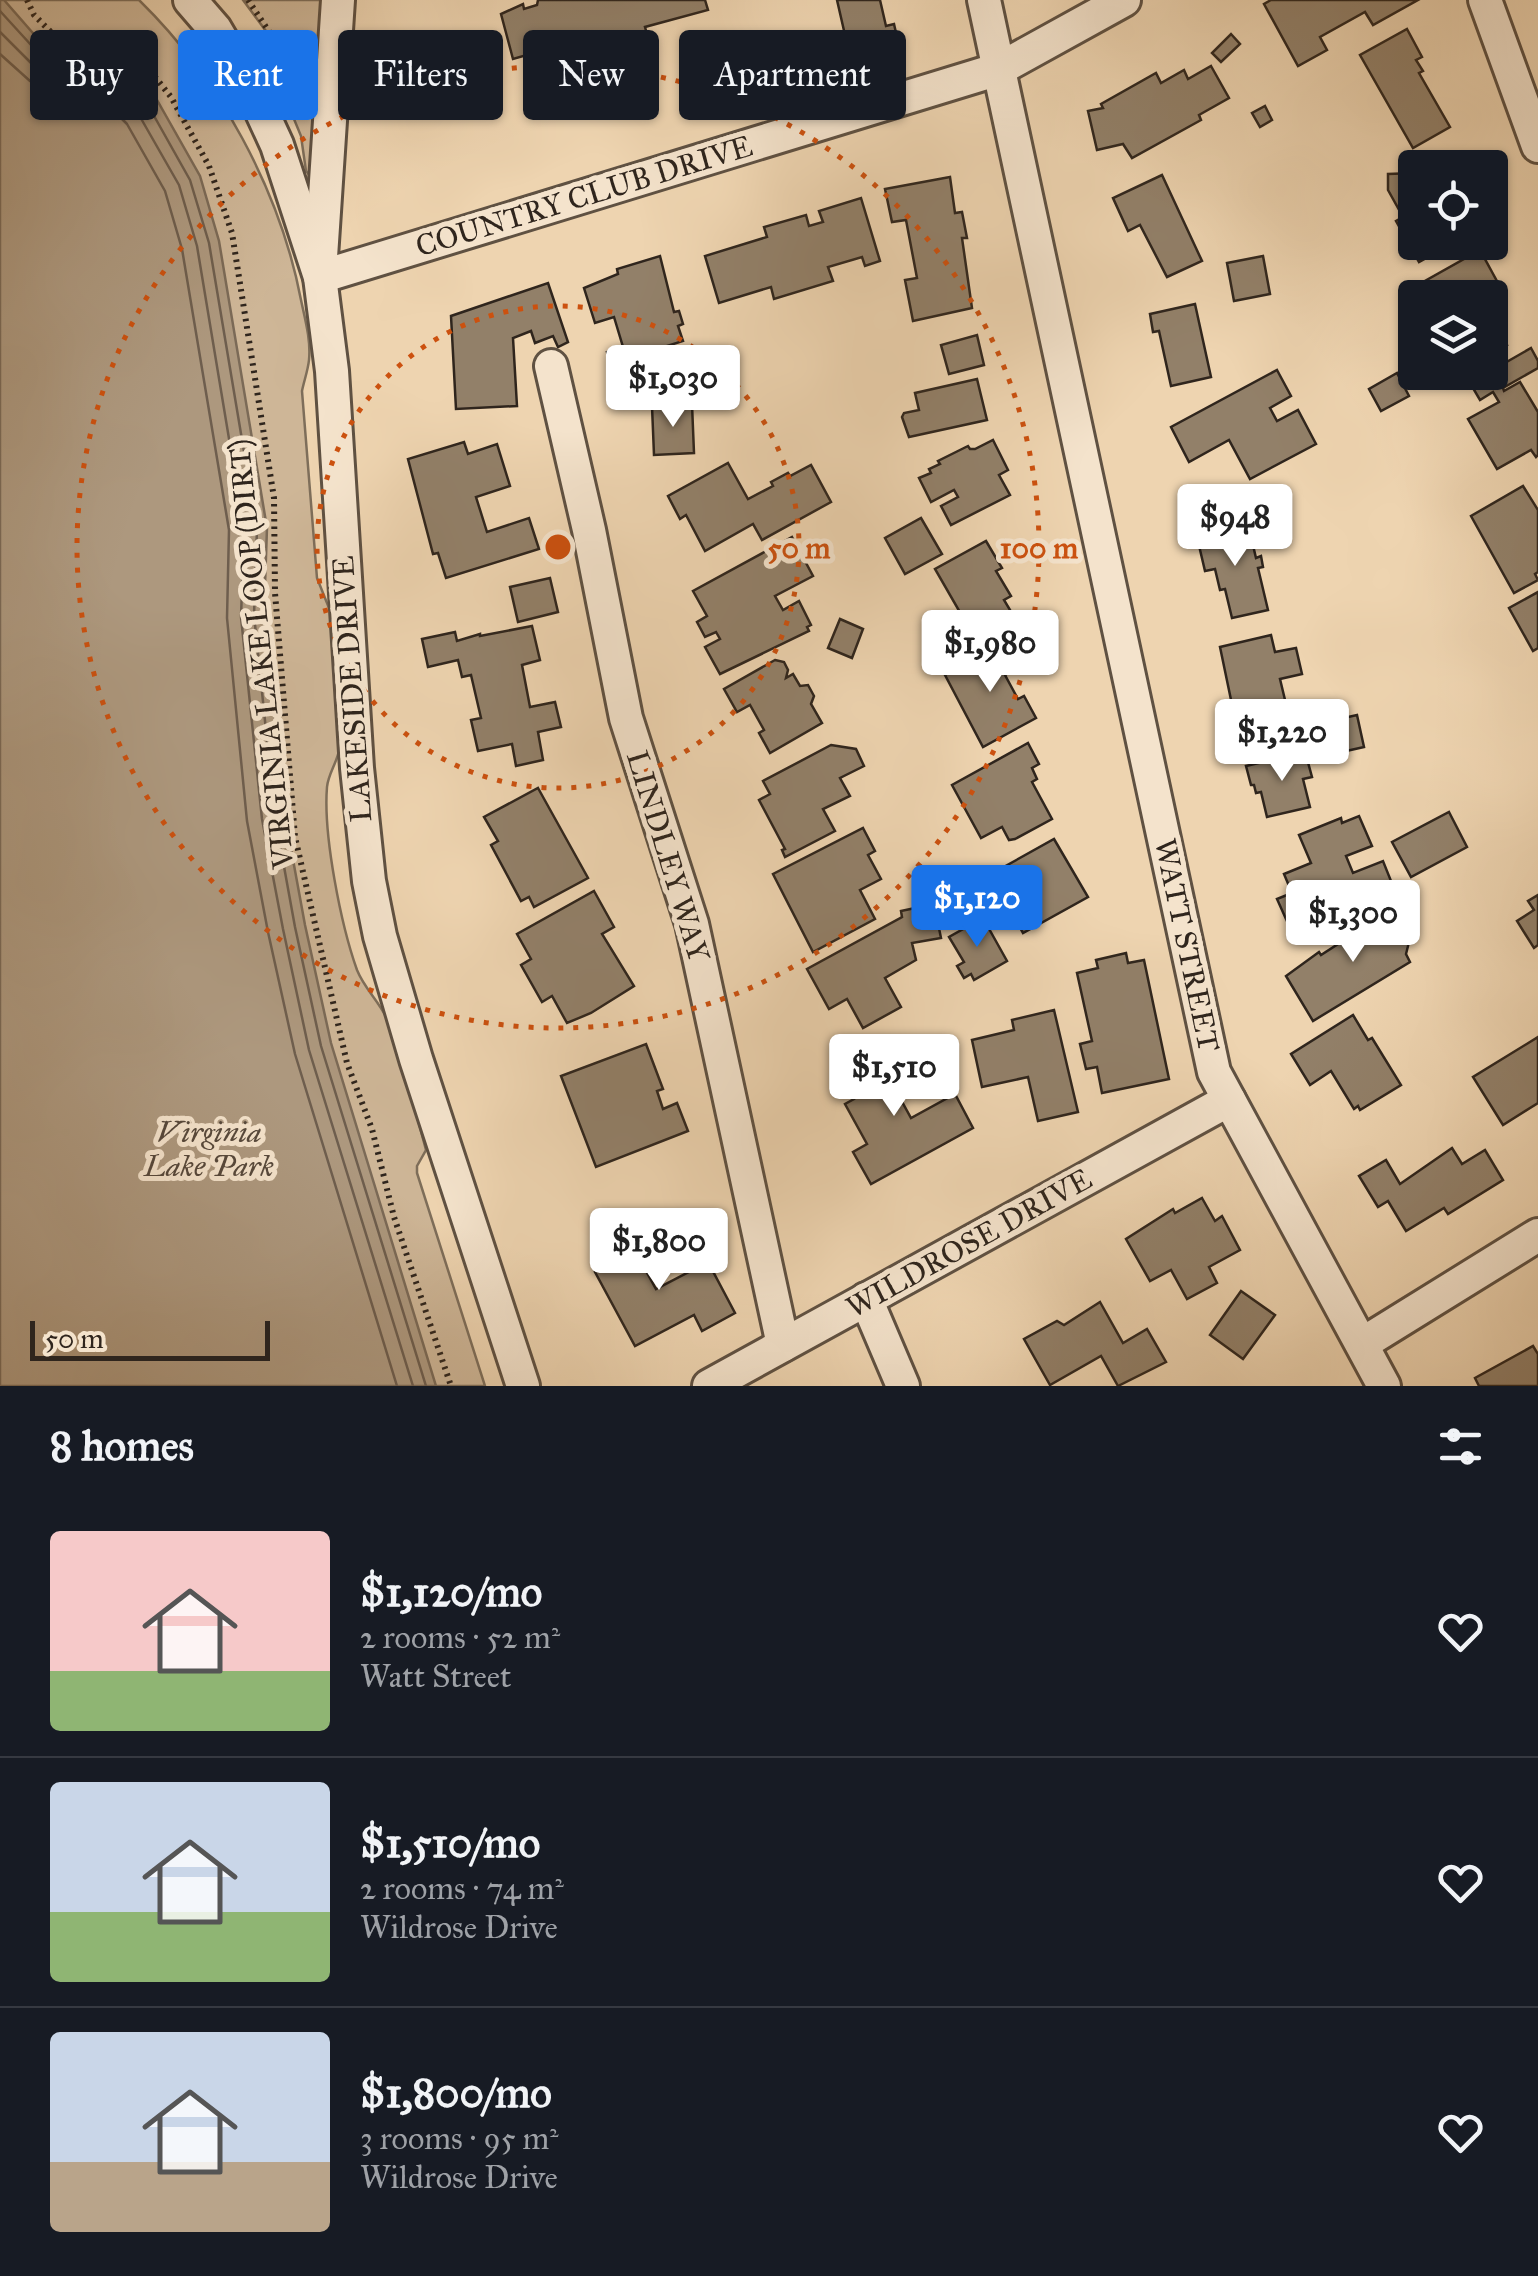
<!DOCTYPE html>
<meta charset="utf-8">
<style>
:root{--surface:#171b24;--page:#242831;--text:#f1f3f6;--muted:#9ea1a6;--line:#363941;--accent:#1a73e8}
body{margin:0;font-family:"IM FELL Great Primer",serif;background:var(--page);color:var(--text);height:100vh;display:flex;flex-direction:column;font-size:38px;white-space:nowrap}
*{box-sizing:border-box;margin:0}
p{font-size:32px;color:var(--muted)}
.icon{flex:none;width:55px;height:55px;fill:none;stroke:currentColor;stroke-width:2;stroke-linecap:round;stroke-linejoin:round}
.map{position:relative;height:1386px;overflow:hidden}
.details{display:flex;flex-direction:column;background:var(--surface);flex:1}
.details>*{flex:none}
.top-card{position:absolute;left:30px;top:30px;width:1000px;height:90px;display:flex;gap:20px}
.controls{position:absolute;left:1398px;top:150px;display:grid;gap:20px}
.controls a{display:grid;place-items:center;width:110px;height:110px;border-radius:10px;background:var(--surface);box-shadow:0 2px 8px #0004;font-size:50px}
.scale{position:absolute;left:30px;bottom:25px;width:240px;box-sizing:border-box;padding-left:10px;border:5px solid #2f251d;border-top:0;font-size:28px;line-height:35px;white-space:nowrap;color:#2f251d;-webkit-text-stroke:8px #f4e3cc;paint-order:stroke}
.price{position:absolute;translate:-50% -85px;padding:0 22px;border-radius:10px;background:#fff;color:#222;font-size:32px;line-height:65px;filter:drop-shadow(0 2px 5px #0008)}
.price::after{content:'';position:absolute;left:50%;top:60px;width:30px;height:22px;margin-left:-15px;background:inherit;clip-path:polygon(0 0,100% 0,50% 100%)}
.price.on{background:var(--accent);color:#fff}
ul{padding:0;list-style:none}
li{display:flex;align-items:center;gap:30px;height:250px;padding:0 50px}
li+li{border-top:2px solid var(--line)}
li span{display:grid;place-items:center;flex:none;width:280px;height:200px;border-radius:10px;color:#555}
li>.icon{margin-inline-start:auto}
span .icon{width:120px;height:120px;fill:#fffc;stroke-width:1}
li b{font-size:42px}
h2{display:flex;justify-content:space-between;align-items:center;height:120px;padding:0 50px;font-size:42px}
.tag{padding:0 35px;border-radius:10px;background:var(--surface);box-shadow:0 2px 8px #0004;font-size:35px;line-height:90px}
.tag.on{background:var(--accent);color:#fff}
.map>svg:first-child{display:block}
.green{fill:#ceb697;stroke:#7e6e5a;stroke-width:2.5}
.water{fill:#ad987e;stroke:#7b6a57;stroke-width:2.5}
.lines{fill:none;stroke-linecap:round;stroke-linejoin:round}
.shore{stroke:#6e5e4e;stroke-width:2.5}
.building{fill:#928069;stroke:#2f251d;stroke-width:2.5}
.minor-casing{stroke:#5f5142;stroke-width:38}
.path{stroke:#2f251d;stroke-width:6;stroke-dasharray:2.5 5;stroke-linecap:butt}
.minor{stroke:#f4e3cc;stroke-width:32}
.ring{fill:none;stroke:#cc510f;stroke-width:5;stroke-dasharray:5 10}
.labels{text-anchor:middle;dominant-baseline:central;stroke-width:10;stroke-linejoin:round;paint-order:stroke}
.street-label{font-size:30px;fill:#2f251d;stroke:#f4e3cc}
.park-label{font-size:30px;font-style:italic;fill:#57493c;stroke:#f4e3cc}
.centre{fill:#cc510f;stroke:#f4e3cc;stroke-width:5}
.ring-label{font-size:30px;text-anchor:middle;font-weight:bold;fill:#cc510f;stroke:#f4e3cc;stroke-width:10;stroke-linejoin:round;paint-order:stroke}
</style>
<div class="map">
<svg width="1538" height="1386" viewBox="0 0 1538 1386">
<rect width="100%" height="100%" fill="#eed4b0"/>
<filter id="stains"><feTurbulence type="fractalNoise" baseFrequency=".002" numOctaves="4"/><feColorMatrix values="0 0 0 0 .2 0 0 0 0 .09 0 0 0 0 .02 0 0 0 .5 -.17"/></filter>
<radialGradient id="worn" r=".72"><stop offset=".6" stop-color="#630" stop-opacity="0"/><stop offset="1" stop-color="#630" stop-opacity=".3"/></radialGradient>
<g class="green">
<path d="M 0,0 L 139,0 C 219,78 280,190 301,300 C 305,319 311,340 309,360 C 308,370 304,381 302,391 L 317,578 L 331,613 L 333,632 L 339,751 C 336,764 328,775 327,787 C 323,835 341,925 357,970 C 365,990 381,1003 389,1023 C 403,1064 415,1108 426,1150 L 417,1166 L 417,1173 L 485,1386 L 0,1386 Z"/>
<path d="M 243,0 L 330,0 L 312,178 L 306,171 L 301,136 L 280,85 L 280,56 L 274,42 Z"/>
</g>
<path class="water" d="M 0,0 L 4,0 L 46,48 L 118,62 L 157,100 L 200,176 L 219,241 L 267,528 L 264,614 L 285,816 L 305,925 L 331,1043 L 436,1386 L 0,1386 Z"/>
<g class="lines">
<g class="shore">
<path d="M 0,11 L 42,57 L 114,72 L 149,107 L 190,180 L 209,243 L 257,529 L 254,615 L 275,817 L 295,927 L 321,1046 L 426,1386"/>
<path d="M 0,32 L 36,68 L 108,83 L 139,115 L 179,185 L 197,246 L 244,529 L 241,617 L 262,819 L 283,929 L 309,1050 L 413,1386"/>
<path d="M 0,54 L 30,81 L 100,97 L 127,124 L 165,191 L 182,249 L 229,530 L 227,618 L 247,821 L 268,932 L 295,1054 L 397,1386"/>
</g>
</g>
<g class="building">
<path d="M 538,0 L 705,0 L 708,10 L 645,27 L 648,38 L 621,46 L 634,100 L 584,114 L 575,84 L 582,83 L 573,49 L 559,57 L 552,53 L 551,48 L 513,59 L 501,14 L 523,4 L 524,9 L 537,5 Z"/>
<path d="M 837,0 L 880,0 L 886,26 L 894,24 L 899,46 L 843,60 L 837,37 L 845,35 Z"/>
<path d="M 1271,0 L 1418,0 L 1373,25 L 1365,12 L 1320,37 L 1327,50 L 1298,66 L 1264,4 Z"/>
<path d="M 1407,29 L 1422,57 L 1416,60 L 1423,71 L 1419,73 L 1450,127 L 1413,148 L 1360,55 Z"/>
<path d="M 1231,34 L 1240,44 L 1221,62 L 1212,53 Z"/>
<path d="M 1211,66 L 1229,98 L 1199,115 L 1201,120 L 1132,158 L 1123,144 L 1097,150 L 1088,111 L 1103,108 L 1101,104 L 1156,73 L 1161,83 L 1184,70 L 1188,79 Z"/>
<path d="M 1265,106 L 1272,120 L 1260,127 L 1252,113 Z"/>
<path d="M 1415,173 L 1415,242 L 1455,242 L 1419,262 L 1396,221 L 1403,217 L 1388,190 L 1388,174 Z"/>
<path d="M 1162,175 L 1202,261 L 1167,277 L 1140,225 L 1128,231 L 1113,198 Z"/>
<path d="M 950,177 L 955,213 L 962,212 L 967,238 L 962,238 L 972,308 L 913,321 L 905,280 L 917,278 L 906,220 L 892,222 L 885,189 Z"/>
<path d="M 1490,193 L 1503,217 L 1490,224 Z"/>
<path d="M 861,198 L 880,261 L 865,266 L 862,257 L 828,267 L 833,281 L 774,299 L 771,287 L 719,303 L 705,256 L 767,237 L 764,227 L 806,215 L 809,226 L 823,222 L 819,211 Z"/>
<path d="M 1480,250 L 1498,283 L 1479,294 L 1480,298 L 1422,298 L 1416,286 Z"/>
<path d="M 660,256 L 674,312 L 679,311 L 683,324 L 678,326 L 683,341 L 648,352 L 657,379 L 619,390 L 607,352 L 623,347 L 614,317 L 595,323 L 584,288 L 618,274 L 617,269 Z"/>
<path d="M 1263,256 L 1270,294 L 1234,301 L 1227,263 Z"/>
<path d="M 548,283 L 568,342 L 558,347 L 553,336 L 535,343 L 531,331 L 513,338 L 517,406 L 456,409 L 451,316 Z"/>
<path d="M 1195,304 L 1211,377 L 1171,386 L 1159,331 L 1153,332 L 1150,314 Z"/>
<path d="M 1490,315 L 1507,345 L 1490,355 Z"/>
<path d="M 977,335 L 984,365 L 949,374 L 941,345 Z"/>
<path d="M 1531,348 L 1538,361 L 1538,368 L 1503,388 L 1504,391 L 1520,382 L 1538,412 L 1538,455 L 1536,457 L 1531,450 L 1497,469 L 1468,419 L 1499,402 L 1493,392 L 1480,400 L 1470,383 Z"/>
<path d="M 1277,370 L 1291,396 L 1270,408 L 1277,421 L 1298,410 L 1316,444 L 1250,479 L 1229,440 L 1189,462 L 1171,427 Z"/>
<path d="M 1397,373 L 1409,396 L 1381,411 L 1369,389 Z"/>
<path d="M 977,379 L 987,420 L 909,437 L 902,417 L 904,413 L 919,410 L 915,393 Z"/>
<path d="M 692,404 L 694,453 L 654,455 L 652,406 Z"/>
<path d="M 993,440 L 1008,470 L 999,475 L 1010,495 L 951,525 L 941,506 L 958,497 L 954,490 L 931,502 L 919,478 L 931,473 L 929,469 L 940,464 L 938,461 L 968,446 L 970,449 L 975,449 Z"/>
<path d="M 464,442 L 468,454 L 497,444 L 510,486 L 476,497 L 487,532 L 529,518 L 539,549 L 446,578 L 438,553 L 433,554 L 408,459 Z"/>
<path d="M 728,463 L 748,499 L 773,486 L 771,482 L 788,473 L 790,476 L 811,465 L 831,502 L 762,540 L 753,524 L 705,551 L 686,515 L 680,519 L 668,496 Z"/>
<path d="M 1523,486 L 1538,510 L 1538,572 L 1535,574 L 1538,580 L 1514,593 L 1471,516 Z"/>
<path d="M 921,518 L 942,554 L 905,574 L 885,538 Z"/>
<path d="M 1248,524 L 1256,558 L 1261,556 L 1263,567 L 1258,568 L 1268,610 L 1232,618 L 1225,589 L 1220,590 L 1215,569 L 1205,571 L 1197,537 Z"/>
<path d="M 792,537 L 813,576 L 775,596 L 783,610 L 799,601 L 811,625 L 807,627 L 809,631 L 720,674 L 705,647 L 720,639 L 716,632 L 705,637 L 697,622 L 707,616 L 693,591 Z"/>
<path d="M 986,541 L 1002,568 L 996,571 L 1011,596 L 1004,600 L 1016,620 L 967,647 L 952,619 L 961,614 L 935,569 Z"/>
<path d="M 550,578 L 558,612 L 518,622 L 510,587 Z"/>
<path d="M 1538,592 L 1538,648 L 1533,651 L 1509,608 Z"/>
<path d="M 840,619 L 863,629 L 852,658 L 828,648 Z"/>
<path d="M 532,626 L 540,660 L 522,665 L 530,707 L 555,702 L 561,727 L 538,732 L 543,760 L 516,766 L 512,744 L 478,751 L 471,720 L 481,718 L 471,675 L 462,677 L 458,660 L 428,667 L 422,639 L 455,632 L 457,641 L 480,634 L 480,636 Z"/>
<path d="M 1271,635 L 1275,652 L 1296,648 L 1302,674 L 1280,679 L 1291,725 L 1257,732 L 1254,716 L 1235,719 L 1220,647 Z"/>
<path d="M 1005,643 L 1018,668 L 1005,675 L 1018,699 L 1024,696 L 1036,718 L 983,747 L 945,675 Z"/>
<path d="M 775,660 L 784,662 L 788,670 L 786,678 L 793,674 L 800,686 L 808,685 L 814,696 L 811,704 L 822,723 L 770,753 L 759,733 L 764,730 L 750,705 L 737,712 L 724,689 Z"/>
<path d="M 1357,715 L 1364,747 L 1324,756 L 1317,724 Z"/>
<path d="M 1028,743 L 1039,764 L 1032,768 L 1037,779 L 1032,782 L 1052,819 L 1015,839 L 1009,840 L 1002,827 L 981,838 L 952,785 Z"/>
<path d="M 831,745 L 856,749 L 864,766 L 840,778 L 850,796 L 823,809 L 835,831 L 785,857 L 782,850 L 785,849 L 759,800 L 770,794 L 763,781 Z"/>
<path d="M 1297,754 L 1298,757 L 1306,755 L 1312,777 L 1303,779 L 1310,807 L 1267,817 L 1261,792 L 1256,793 L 1254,785 L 1251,785 L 1246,766 Z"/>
<path d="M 538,788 L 588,878 L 534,907 L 529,897 L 521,901 L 491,845 L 498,841 L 484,817 Z"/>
<path d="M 1449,812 L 1467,847 L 1411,877 L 1392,842 Z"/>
<path d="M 1359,816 L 1372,846 L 1346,856 L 1353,873 L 1383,861 L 1393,886 L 1363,899 L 1365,903 L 1321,922 L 1319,916 L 1290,928 L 1277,899 L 1292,893 L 1284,874 L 1311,863 L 1299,835 L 1341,818 L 1342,823 Z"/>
<path d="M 863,828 L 875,851 L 868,855 L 881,879 L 860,890 L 875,919 L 813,952 L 773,874 Z"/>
<path d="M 1054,839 L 1088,897 L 1023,933 L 1010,909 L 1003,913 L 984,878 Z"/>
<path d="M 594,891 L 614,927 L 602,934 L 634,986 L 591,1013 L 567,1023 L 552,996 L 542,1002 L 521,965 L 531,959 L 517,934 Z"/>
<path d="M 1538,895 L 1538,945 L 1534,948 L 1517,921 L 1534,910 L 1528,901 Z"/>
<path d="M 934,904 L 941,938 L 912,943 L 916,960 L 885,978 L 901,1007 L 863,1028 L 847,999 L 829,1009 L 807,969 L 902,917 L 901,911 Z"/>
<path d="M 1369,911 L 1414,922 L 1406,954 L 1410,962 L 1313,1021 L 1286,976 L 1319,952 L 1321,955 L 1349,937 L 1361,942 Z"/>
<path d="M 983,918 L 1007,961 L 974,980 L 971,974 L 964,978 L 957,966 L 964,962 L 949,937 Z"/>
<path d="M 1126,953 L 1128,963 L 1144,960 L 1169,1079 L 1102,1093 L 1097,1067 L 1086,1069 L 1080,1044 L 1092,1041 L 1077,973 L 1098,968 L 1096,960 Z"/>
<path d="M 1054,1010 L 1078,1112 L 1038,1121 L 1028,1077 L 982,1087 L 972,1040 L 1014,1030 L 1012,1020 Z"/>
<path d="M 1353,1015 L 1368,1040 L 1372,1038 L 1401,1085 L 1360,1110 L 1358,1106 L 1354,1109 L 1331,1071 L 1310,1085 L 1291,1054 Z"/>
<path d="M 1538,1037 L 1538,1103 L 1503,1125 L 1473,1077 Z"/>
<path d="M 646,1044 L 663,1089 L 657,1091 L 663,1109 L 677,1103 L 688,1131 L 596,1167 L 561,1076 Z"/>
<path d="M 871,1045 L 911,1118 L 955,1094 L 973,1128 L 871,1184 L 853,1152 L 867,1144 L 845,1104 L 854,1099 L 836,1065 Z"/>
<path d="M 1452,1148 L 1462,1164 L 1485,1150 L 1503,1180 L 1448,1214 L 1444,1208 L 1406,1231 L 1388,1201 L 1378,1207 L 1359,1176 L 1386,1160 L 1400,1184 Z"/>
<path d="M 1202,1198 L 1215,1221 L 1222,1216 L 1240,1250 L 1209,1267 L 1217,1283 L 1187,1299 L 1171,1270 L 1150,1281 L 1126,1239 L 1173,1209 L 1175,1213 Z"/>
<path d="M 647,1235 L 661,1261 L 645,1269 L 656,1289 L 708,1262 L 735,1313 L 702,1331 L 694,1315 L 635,1346 L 595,1272 L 615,1261 L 608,1248 L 627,1238 L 631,1244 Z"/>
<path d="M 1241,1291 L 1275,1315 L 1243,1359 L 1210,1335 Z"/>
<path d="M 1100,1302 L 1123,1343 L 1147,1329 L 1166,1362 L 1118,1386 L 1101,1356 L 1050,1385 L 1024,1339 L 1057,1321 L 1064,1325 Z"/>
<path d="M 1533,1346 L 1538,1354 L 1538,1386 L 1479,1386 L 1475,1378 Z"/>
</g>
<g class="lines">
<g class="minor-casing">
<g id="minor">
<path d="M 190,0 L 215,29 L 254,95 L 277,145 L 320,277 L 332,371 L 357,768 L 369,881 L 380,936 L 416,1059 L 523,1386"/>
<path d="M 984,0 L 1214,1072 L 1384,1386"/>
<path d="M 1485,0 L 1538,146"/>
<path d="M 321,257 L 338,0"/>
<path d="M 320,277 L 999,69 L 1124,0"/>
<path d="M 551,366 L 589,530 L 626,718 L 692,924 L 783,1345"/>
<path d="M 866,1299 L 903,1386"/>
<path d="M 1362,1344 L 1538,1235"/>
<path d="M 709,1386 L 1229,1100"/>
</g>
</g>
<g class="path">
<path d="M 27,0 L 34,15 L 51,32 L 65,39 L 121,48 L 147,67 L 171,97 L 209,166 L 232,233 L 274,498 L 275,593 L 295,837 L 347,1063 L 372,1129 L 394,1217 L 451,1386"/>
<path d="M 248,0 L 280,48"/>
</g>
<use href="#minor" class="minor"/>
</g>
<g class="ring">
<circle cx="558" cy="547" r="241"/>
<circle cx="558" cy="547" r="481"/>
</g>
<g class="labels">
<g class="street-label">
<text transform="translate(584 196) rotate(-17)">COUNTRY CLUB DRIVE</text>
<text transform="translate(261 654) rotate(-96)">VIRGINIA LAKE LOOP (DIRT)</text>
<text transform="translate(352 689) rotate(-94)">LAKESIDE DRIVE</text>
<text transform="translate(668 856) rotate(73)">LINDLEY WAY</text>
<text transform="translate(1187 945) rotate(78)">WATT STREET</text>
<text transform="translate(969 1243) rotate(-29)">WILDROSE DRIVE</text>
</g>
<g class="park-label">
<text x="209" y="1132">Virginia<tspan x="209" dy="34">Lake Park</tspan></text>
</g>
</g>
<circle cx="558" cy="547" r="15" class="centre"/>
<g class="ring-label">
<text x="799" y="558">50 m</text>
<text x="1039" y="558">100 m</text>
</g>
<rect width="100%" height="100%" filter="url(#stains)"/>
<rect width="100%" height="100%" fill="url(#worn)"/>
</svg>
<div class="controls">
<a><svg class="icon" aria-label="locate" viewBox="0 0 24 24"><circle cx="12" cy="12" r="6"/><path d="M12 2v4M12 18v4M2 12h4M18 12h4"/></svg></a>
<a><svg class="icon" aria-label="layers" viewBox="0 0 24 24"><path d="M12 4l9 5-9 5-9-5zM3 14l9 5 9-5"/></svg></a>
</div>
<div class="scale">50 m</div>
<b class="price" style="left:673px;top:430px">$1,030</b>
<b class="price" style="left:1235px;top:569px">$948</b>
<b class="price" style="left:990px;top:695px">$1,980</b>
<b class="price" style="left:1282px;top:784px">$1,220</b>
<b class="price on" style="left:977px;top:950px">$1,120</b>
<b class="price" style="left:1353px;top:965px">$1,300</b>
<b class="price" style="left:894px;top:1119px">$1,510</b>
<b class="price" style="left:659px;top:1293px">$1,800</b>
<div class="top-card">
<a class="tag">Buy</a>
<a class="tag on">Rent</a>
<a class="tag">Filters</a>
<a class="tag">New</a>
<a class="tag">Apartment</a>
</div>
</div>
<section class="details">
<h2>8 homes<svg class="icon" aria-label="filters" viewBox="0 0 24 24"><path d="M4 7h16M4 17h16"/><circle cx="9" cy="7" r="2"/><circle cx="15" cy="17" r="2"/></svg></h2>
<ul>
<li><span style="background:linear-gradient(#f6c9c9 70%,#8fb573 0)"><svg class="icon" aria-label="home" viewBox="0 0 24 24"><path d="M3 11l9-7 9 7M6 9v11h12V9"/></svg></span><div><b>$1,120/mo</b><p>2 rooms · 52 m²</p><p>Watt Street</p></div><svg class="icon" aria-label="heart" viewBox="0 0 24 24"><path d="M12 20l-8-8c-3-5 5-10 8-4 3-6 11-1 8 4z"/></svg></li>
<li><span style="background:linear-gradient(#c9d6e8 65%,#8fb573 0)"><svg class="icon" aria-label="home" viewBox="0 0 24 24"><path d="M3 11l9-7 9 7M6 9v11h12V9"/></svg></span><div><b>$1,510/mo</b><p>2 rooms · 74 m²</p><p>Wildrose Drive</p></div><svg class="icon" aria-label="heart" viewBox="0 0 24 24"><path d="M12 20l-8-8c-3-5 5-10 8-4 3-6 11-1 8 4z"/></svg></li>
<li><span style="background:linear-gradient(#c9d6e8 65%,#b9a48a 0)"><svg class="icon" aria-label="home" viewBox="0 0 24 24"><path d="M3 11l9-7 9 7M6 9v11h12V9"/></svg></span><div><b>$1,800/mo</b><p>3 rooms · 95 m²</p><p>Wildrose Drive</p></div><svg class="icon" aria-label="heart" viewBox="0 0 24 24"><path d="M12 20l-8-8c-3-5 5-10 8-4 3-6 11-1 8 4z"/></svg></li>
</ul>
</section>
